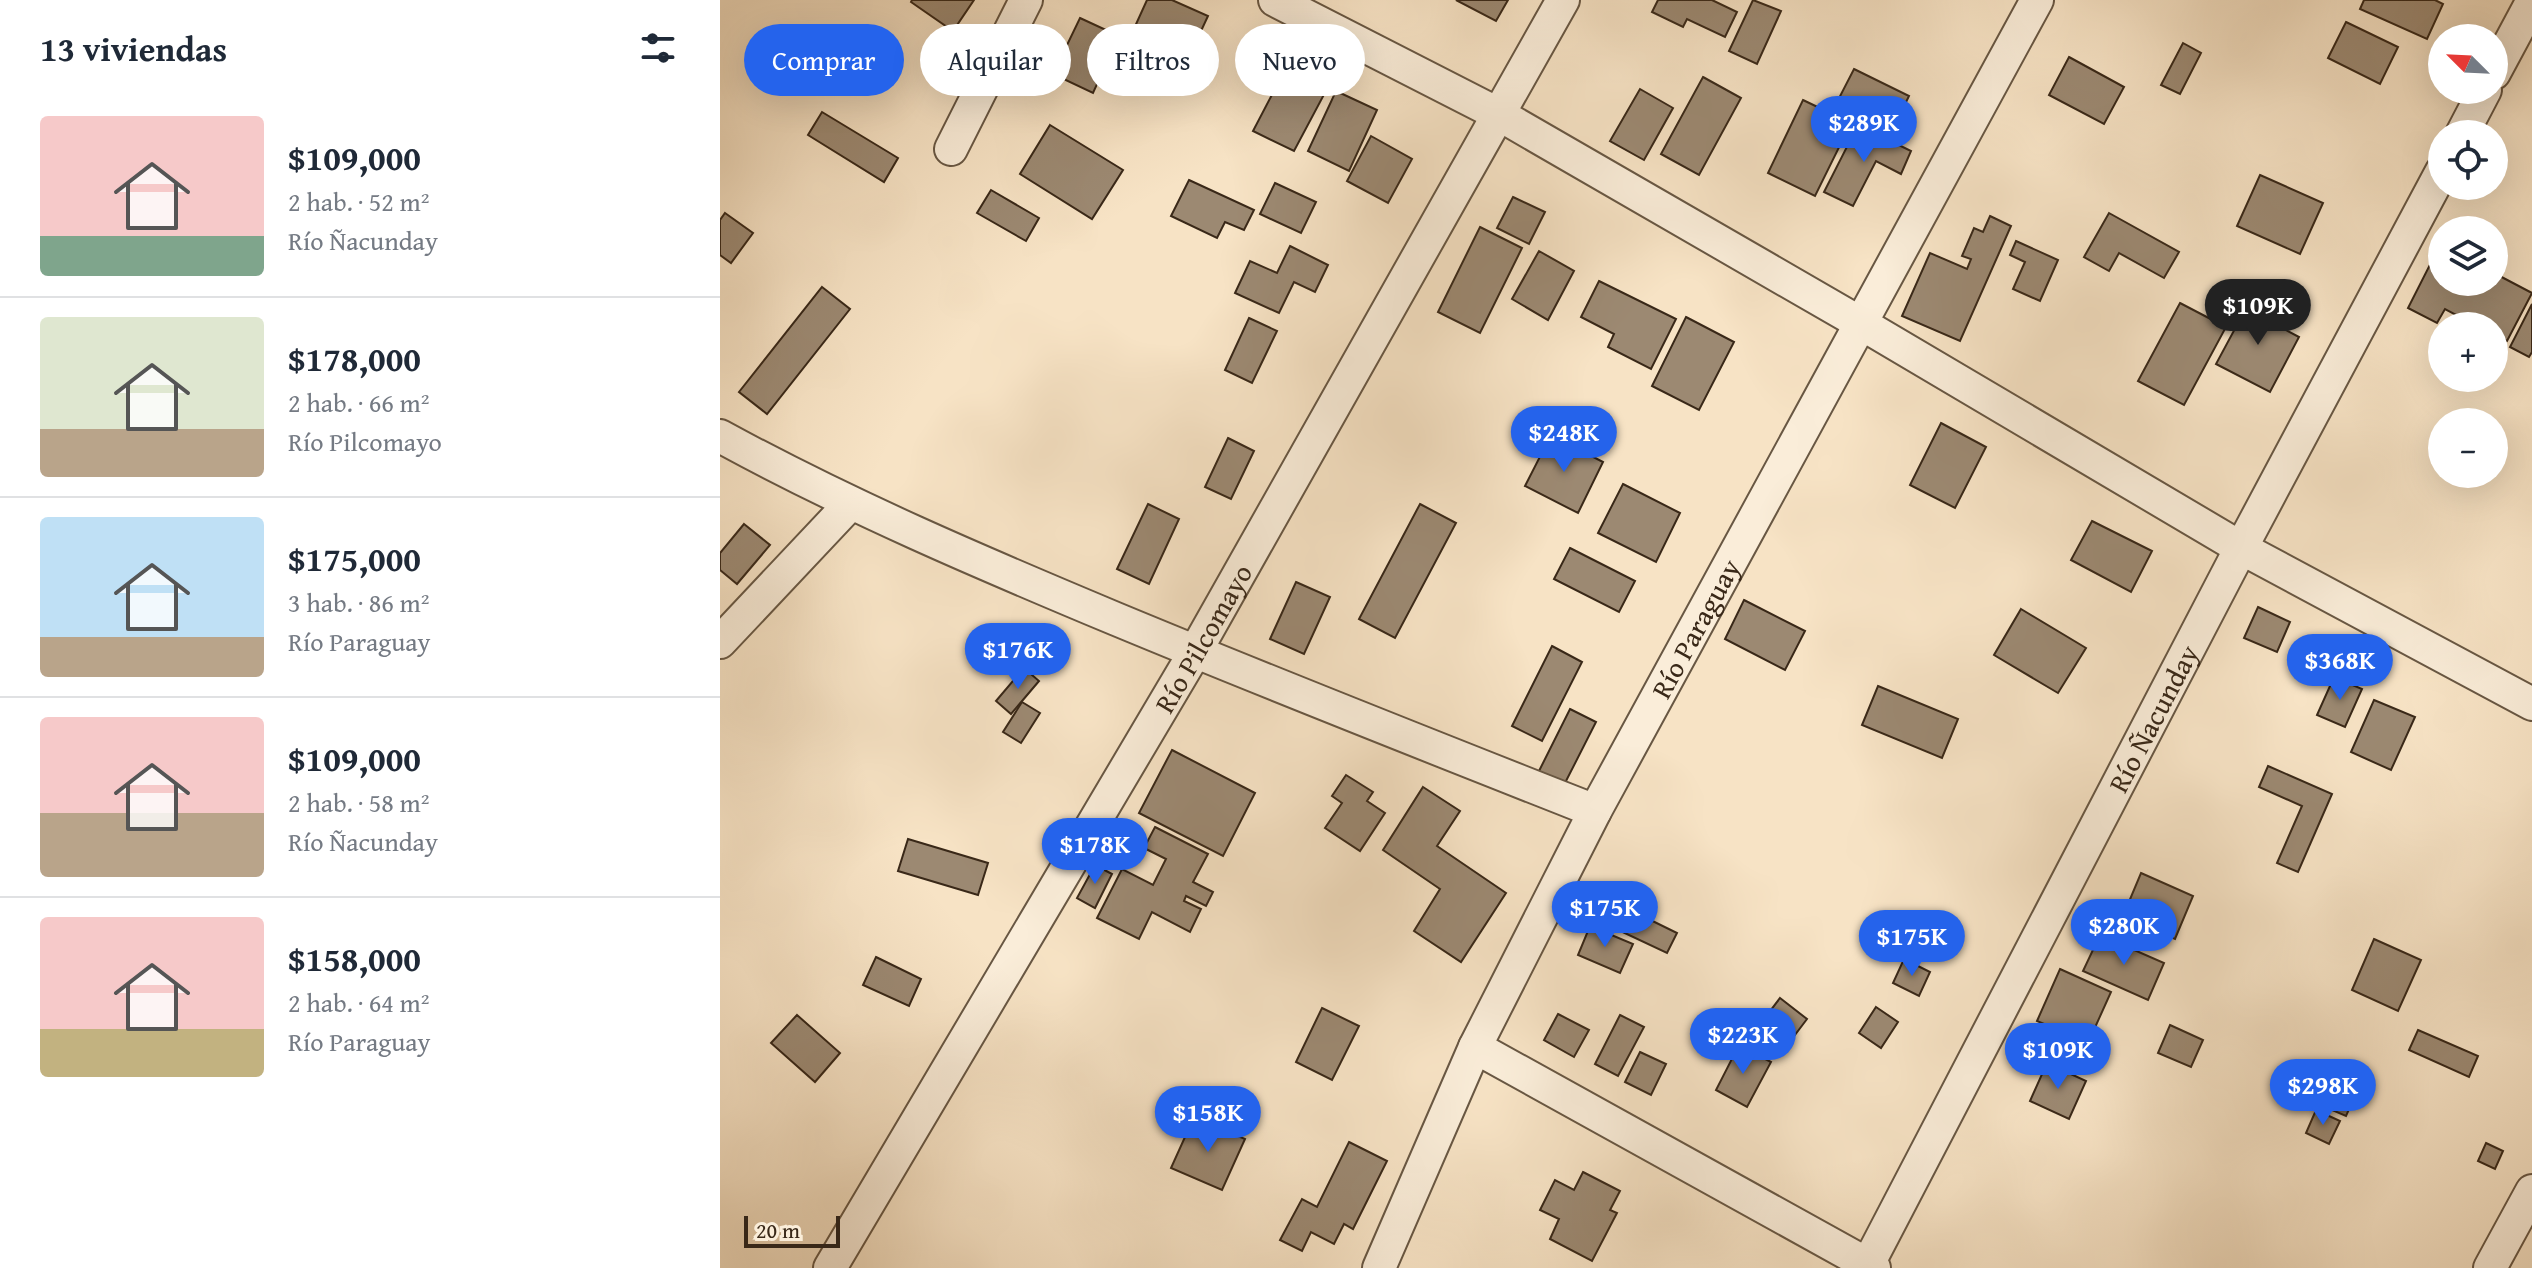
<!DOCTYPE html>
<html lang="es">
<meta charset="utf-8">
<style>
:root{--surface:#fff;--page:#f2f2f3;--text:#1f2937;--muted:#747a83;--line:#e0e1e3;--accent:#2563eb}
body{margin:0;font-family:"Gentium Book Plus",serif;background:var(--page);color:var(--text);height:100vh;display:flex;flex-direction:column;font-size:30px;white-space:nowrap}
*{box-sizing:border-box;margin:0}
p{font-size:26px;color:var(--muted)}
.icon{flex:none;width:44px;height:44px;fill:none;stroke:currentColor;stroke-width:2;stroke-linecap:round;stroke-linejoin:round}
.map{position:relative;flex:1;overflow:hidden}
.drawer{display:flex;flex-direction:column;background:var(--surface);width:720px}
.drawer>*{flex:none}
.top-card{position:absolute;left:24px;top:24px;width:760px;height:72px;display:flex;gap:16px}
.needle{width:52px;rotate:294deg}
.controls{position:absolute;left:1708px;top:24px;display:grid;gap:16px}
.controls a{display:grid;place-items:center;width:80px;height:80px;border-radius:50%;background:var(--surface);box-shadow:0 8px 32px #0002;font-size:40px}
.scale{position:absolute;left:24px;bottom:20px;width:96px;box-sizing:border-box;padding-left:8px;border:4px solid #392818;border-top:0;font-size:22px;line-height:28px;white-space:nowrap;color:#392818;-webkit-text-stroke:6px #faedd9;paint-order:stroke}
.price{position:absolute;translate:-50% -68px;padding:0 18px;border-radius:28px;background:var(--accent);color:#fff;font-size:26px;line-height:52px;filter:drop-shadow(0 2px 4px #0008)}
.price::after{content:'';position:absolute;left:50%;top:48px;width:24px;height:18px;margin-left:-12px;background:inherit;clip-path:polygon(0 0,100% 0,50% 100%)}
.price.current{background:#222;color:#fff}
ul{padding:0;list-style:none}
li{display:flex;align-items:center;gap:24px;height:200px;padding:0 40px}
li+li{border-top:2px solid var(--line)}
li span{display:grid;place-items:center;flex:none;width:224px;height:160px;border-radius:8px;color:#555}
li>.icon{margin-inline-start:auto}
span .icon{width:96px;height:96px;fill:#fffc;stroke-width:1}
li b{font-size:34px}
h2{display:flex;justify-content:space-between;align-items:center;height:96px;padding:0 40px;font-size:34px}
.pill{padding:0 28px;border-radius:36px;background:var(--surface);box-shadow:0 8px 32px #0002;font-size:28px;line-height:72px}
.pill.current{background:var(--accent);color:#fff}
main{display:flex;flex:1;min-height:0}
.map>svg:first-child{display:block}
.building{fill:#9c8972;stroke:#392818;stroke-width:2}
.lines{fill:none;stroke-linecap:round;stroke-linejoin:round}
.minor-casing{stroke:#685743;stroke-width:36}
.minor{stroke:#faedd9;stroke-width:32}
.labels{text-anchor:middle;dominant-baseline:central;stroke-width:6;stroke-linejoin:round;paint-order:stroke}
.street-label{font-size:28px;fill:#392818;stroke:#faedd9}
</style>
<main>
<section class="drawer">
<h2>13 viviendas<svg class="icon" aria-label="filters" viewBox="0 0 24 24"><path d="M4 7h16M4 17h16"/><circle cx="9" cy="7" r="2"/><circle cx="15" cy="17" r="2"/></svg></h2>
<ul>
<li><span style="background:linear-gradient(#f6c9c9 75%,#7fa58c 0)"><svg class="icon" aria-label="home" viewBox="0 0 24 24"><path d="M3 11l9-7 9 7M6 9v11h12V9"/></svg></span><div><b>$109,000</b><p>2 hab. · 52 m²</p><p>Río Ñacunday</p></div></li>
<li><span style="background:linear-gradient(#dfe7d0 70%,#b9a48a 0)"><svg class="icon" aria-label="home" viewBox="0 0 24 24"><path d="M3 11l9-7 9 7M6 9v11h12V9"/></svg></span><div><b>$178,000</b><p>2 hab. · 66 m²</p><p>Río Pilcomayo</p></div></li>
<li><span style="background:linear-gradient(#bfe0f5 75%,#b9a48a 0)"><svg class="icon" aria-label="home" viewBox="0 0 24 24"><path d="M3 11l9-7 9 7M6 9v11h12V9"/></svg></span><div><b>$175,000</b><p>3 hab. · 86 m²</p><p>Río Paraguay</p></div></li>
<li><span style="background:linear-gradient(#f6c9c9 60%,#b9a48a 0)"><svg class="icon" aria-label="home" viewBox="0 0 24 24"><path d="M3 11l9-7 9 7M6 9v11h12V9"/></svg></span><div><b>$109,000</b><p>2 hab. · 58 m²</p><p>Río Ñacunday</p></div></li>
<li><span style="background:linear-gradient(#f6c9c9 70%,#c2b280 0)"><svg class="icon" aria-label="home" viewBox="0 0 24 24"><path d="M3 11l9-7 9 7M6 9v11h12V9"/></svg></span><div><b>$158,000</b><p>2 hab. · 64 m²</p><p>Río Paraguay</p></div></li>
</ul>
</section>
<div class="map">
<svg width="1812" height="1268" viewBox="0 0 1812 1268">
<rect width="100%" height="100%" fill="#f7e3c5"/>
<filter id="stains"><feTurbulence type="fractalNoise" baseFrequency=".0025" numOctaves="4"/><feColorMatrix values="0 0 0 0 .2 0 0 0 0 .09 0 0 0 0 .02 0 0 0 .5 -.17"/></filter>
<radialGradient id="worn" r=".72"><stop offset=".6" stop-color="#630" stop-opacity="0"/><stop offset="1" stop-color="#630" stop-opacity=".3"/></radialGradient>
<g class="building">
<path d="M 192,0 L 254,0 L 233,31 L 191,2 Z"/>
<path d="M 427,0 L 452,0 L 488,16 L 468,59 L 412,33 Z"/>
<path d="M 736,0 L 788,0 L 776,21 Z"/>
<path d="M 938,0 L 992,0 L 1017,12 L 1005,37 L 967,19 L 963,27 L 932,12 Z"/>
<path d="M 1033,0 L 1061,11 L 1037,64 L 1009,51 Z"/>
<path d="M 1644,0 L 1715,0 L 1723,4 L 1707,39 L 1640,9 Z"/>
<path d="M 360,18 L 399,36 L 373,93 L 333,74 Z"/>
<path d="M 1626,22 L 1678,47 L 1660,84 L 1608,58 Z"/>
<path d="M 1463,43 L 1481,53 L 1460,94 L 1441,85 Z"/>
<path d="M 1349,57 L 1404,87 L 1384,124 L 1329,95 Z"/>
<path d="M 567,66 L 608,87 L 574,151 L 533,131 Z"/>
<path d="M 1134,69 L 1189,96 L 1172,131 L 1116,104 Z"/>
<path d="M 983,77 L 1021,98 L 979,175 L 941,154 Z"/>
<path d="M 920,89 L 953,108 L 924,160 L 890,141 Z"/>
<path d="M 616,91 L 657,110 L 629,171 L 588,151 Z"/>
<path d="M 1083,100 L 1131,123 L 1095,196 L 1048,173 Z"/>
<path d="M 102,112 L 178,158 L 164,182 L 88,135 Z"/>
<path d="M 330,125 L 403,170 L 372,219 L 300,174 Z"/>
<path d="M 1138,125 L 1191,151 L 1181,174 L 1156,161 L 1133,206 L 1104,192 Z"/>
<path d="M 651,136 L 692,159 L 668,203 L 627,181 Z"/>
<path d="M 1540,175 L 1603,203 L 1580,254 L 1517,226 Z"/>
<path d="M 469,180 L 534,210 L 524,230 L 505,222 L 497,238 L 451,216 Z"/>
<path d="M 555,183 L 596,202 L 581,233 L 540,214 Z"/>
<path d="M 271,190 L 319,218 L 306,241 L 257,213 Z"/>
<path d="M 793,197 L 825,212 L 809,244 L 777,228 Z"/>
<path d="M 5,213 L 33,233 L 11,263 L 0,255 L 0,220 Z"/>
<path d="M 1389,213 L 1459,252 L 1444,278 L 1399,253 L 1389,271 L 1364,257 Z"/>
<path d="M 1270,216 L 1291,226 L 1240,341 L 1182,316 L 1210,253 L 1247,269 L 1251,259 L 1242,256 L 1254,228 L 1263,232 Z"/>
<path d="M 760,227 L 802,248 L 760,333 L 718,312 Z"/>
<path d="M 1296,241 L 1338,260 L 1320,301 L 1293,289 L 1305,262 L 1290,255 Z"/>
<path d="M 1720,245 L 1722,282 L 1774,282 L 1774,273 L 1812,293 L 1787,341 L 1774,335 L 1774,326 L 1757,326 L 1725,309 L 1717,323 L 1688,308 Z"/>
<path d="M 570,246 L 608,265 L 595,292 L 574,282 L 559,313 L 515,293 L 530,261 L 557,273 Z"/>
<path d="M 819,251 L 854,271 L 828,320 L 792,299 Z"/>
<path d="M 879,281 L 956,319 L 931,369 L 888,347 L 894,334 L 861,317 Z"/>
<path d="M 102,287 L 130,309 L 47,414 L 19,392 Z"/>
<path d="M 1532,297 L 1555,309 L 1549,321 L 1579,337 L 1550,392 L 1496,364 Z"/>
<path d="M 1460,303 L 1506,327 L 1464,405 L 1418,381 Z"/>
<path d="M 1812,304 L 1812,352 L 1809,357 L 1790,347 Z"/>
<path d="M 966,317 L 1014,342 L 979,410 L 932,386 Z"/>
<path d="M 529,318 L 557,331 L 532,383 L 505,370 Z"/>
<path d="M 1221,423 L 1266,447 L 1235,508 L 1190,485 Z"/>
<path d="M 831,435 L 883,462 L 858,513 L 805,486 Z"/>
<path d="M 508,438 L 534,451 L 511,499 L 485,487 Z"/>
<path d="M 903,484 L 960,513 L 936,562 L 878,533 Z"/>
<path d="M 428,504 L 459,519 L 429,584 L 397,569 Z"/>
<path d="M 700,504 L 736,523 L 675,638 L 639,619 Z"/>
<path d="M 1372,521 L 1432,551 L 1411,592 L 1351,560 Z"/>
<path d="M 24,524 L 50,545 L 17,584 L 0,570 L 0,553 Z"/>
<path d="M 850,548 L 915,581 L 899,612 L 834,579 Z"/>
<path d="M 576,582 L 610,597 L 584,654 L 550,639 Z"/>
<path d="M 1024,600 L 1085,631 L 1065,670 L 1005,639 Z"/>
<path d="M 1538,607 L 1570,622 L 1557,652 L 1524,638 Z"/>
<path d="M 1301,609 L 1366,648 L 1338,693 L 1274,655 Z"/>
<path d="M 832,646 L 862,662 L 822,741 L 792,726 Z"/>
<path d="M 304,668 L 319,681 L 291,714 L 276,701 Z"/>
<path d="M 1614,677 L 1642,689 L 1625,727 L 1597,715 Z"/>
<path d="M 1158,686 L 1238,719 L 1222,758 L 1142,725 Z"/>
<path d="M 1654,700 L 1695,717 L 1671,770 L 1631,752 Z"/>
<path d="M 302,702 L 320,713 L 301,743 L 283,732 Z"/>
<path d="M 850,709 L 876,722 L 844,785 L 818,773 Z"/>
<path d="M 452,750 L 535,793 L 503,856 L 419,813 Z"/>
<path d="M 1548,766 L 1612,794 L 1578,872 L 1557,863 L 1582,806 L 1539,787 Z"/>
<path d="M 626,775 L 653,792 L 647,801 L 665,813 L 640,851 L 605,828 L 622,803 L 612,796 Z"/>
<path d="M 703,787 L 740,811 L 717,846 L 786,893 L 741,962 L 694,931 L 720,889 L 663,850 Z"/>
<path d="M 435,827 L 488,854 L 473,882 L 493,892 L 486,906 L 466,896 L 464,901 L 481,909 L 470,932 L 432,912 L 419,939 L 377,918 L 402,869 L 433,885 L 446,859 L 424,848 Z"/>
<path d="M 188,839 L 268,863 L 258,895 L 178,871 Z"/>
<path d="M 375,865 L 392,874 L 375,908 L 357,898 Z"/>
<path d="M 1421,873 L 1473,896 L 1455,939 L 1403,916 Z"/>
<path d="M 904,907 L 957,933 L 947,953 L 894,928 Z"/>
<path d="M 870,926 L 913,944 L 900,973 L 858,955 Z"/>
<path d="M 1380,935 L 1444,963 L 1428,1000 L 1363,971 Z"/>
<path d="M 1654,939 L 1701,960 L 1678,1011 L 1632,990 Z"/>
<path d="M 156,957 L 201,979 L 189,1006 L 143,985 Z"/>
<path d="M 1184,959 L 1210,972 L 1199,996 L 1173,983 Z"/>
<path d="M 1340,969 L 1391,992 L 1368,1043 L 1317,1021 Z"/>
<path d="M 1060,998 L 1087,1019 L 1065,1048 L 1038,1027 Z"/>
<path d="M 1156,1007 L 1178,1022 L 1161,1048 L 1139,1033 Z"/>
<path d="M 602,1008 L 639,1026 L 612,1080 L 576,1062 Z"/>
<path d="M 838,1014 L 869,1030 L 854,1057 L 824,1040 Z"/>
<path d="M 77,1015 L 120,1053 L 95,1082 L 51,1043 Z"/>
<path d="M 900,1015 L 924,1027 L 898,1076 L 875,1064 Z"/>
<path d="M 1450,1025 L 1483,1040 L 1471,1067 L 1438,1053 Z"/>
<path d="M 1698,1030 L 1758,1056 L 1749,1077 L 1689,1050 Z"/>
<path d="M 1019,1045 L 1051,1062 L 1027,1107 L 996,1090 Z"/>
<path d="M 920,1052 L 946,1064 L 931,1095 L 905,1082 Z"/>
<path d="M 1327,1063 L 1366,1081 L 1349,1119 L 1310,1101 Z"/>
<path d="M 1604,1071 L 1639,1087 L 1626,1116 L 1591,1101 Z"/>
<path d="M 1596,1110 L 1620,1121 L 1609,1144 L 1586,1133 Z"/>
<path d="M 474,1117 L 525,1139 L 502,1190 L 451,1168 Z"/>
<path d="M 629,1142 L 667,1161 L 633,1229 L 624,1224 L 614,1244 L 591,1232 L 582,1251 L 560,1240 L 582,1199 L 597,1207 Z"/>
<path d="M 1766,1143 L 1783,1151 L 1775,1169 L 1758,1161 Z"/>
<path d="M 863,1172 L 900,1191 L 890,1210 L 897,1213 L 872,1261 L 830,1239 L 839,1219 L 820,1210 L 835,1180 L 854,1190 Z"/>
</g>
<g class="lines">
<g class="minor-casing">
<g id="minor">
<path d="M 555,0 L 780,115 L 1142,324 L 1521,548 L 1812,704"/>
<path d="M 1774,73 L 1812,2"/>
<path d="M 1742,134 L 1765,90"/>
<path d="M 231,149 L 306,0"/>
<path d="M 0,436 C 128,506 262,563 396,619 C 555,685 715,748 875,811"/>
<path d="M 0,642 L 130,504"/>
<path d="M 755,1047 L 1154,1268"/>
<path id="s1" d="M 110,1268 L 475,652 L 843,0"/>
<path id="s2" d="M 659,1268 L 755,1047 L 875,811 L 1317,0"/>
<path id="s3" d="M 1146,1268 L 1521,548 L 1722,171"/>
<path d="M 1770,1268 L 1812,1191"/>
</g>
</g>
<use href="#minor" class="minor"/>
</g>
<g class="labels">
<g class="street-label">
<text stroke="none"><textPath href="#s2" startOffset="714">Río Paraguay</textPath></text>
<text stroke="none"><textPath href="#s1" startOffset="732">Río Pilcomayo</textPath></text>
<text stroke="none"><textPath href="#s3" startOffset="620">Río Ñacunday</textPath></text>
</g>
</g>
<rect width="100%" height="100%" filter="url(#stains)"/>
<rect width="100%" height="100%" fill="url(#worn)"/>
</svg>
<div class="controls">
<a><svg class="needle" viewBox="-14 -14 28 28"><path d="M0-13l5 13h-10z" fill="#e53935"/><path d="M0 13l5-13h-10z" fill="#747a83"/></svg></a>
<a><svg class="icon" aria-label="locate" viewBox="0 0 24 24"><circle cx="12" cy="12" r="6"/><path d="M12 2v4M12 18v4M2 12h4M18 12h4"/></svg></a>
<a><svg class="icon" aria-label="layers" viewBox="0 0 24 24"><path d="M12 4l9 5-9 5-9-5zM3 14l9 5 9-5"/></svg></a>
<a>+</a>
<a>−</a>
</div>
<div class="scale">20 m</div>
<b class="price" style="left:1144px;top:164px">$289K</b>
<b class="price current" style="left:1538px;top:347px">$109K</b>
<b class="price" style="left:844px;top:474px">$248K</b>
<b class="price" style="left:298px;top:691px">$176K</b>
<b class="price" style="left:1620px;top:702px">$368K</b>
<b class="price" style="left:375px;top:886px">$178K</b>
<b class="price" style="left:885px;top:949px">$175K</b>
<b class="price" style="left:1404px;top:967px">$280K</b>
<b class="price" style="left:1192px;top:978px">$175K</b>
<b class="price" style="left:1023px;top:1076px">$223K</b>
<b class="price" style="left:1338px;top:1091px">$109K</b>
<b class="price" style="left:1603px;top:1127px">$298K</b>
<b class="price" style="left:488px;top:1154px">$158K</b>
<div class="top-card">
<a class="pill current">Comprar</a>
<a class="pill">Alquilar</a>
<a class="pill">Filtros</a>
<a class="pill">Nuevo</a>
</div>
</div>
</main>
